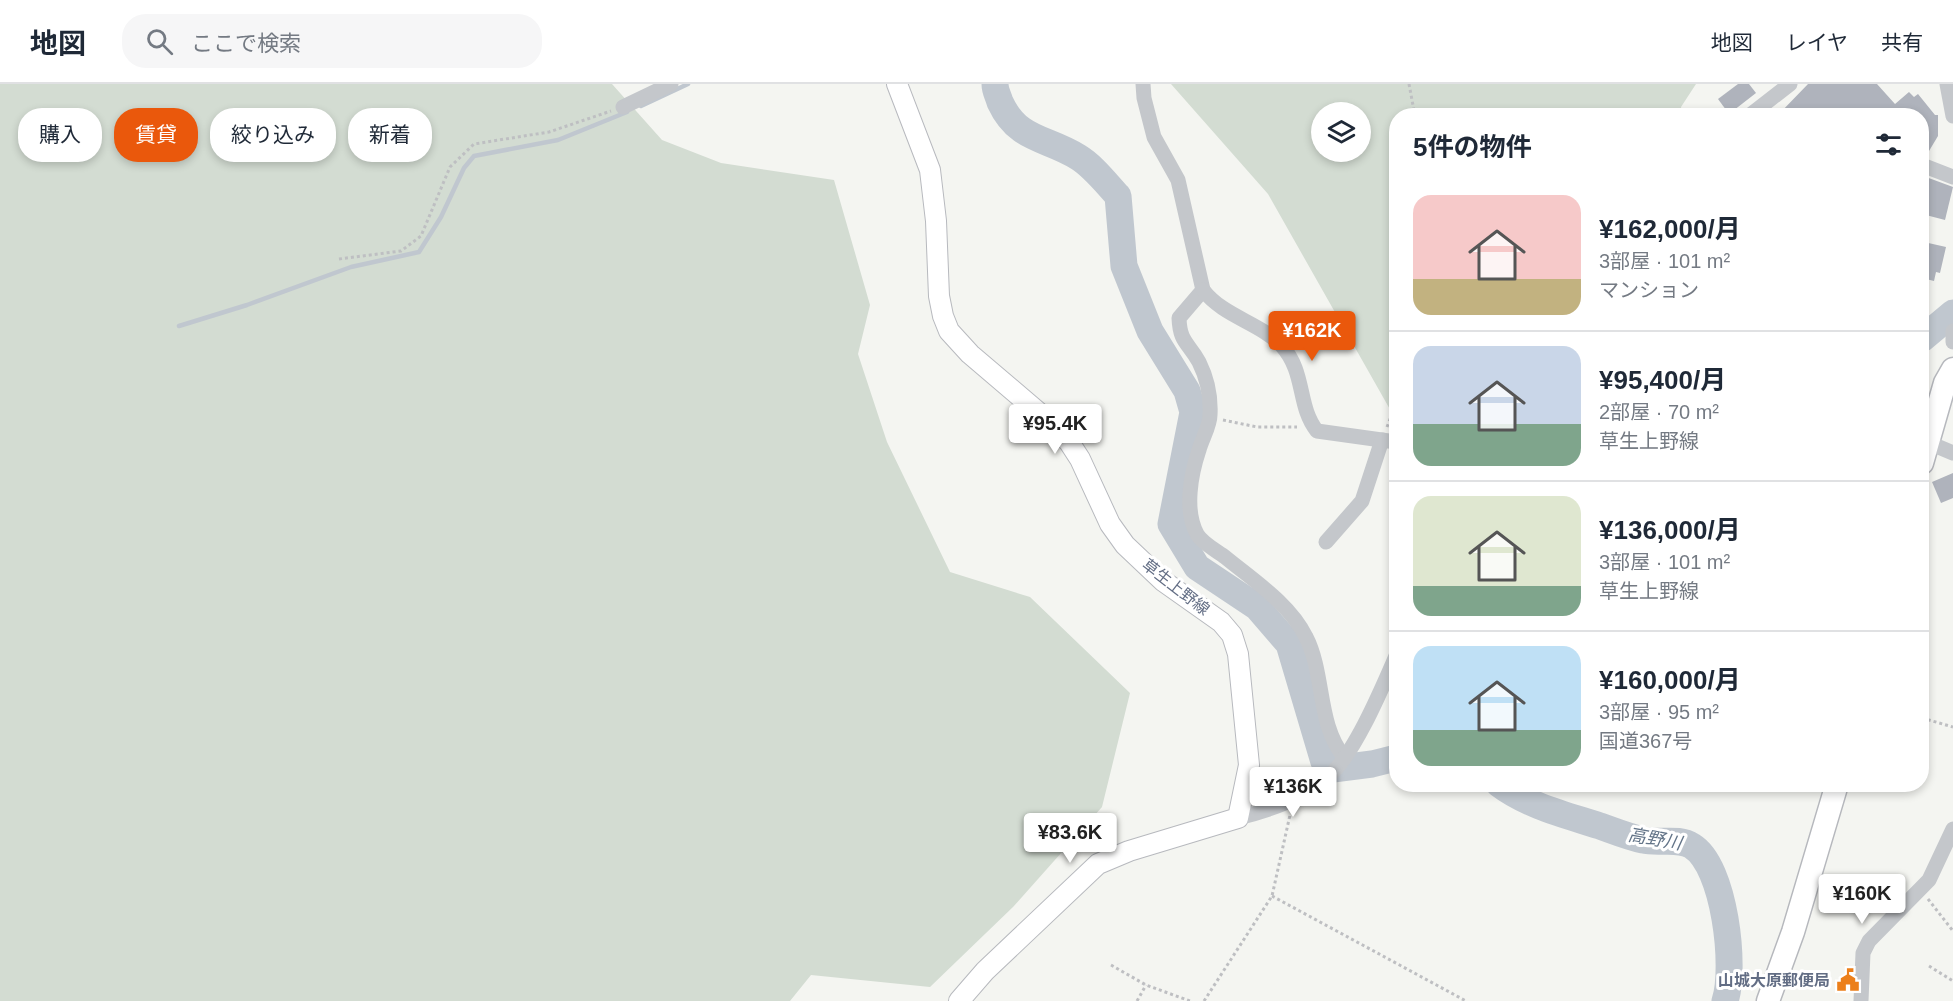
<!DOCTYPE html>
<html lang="ja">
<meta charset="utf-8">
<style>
:root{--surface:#fff;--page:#f6f6f7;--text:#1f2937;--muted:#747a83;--line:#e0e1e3;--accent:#ea580c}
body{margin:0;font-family:Helvetica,"Noto Sans JP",sans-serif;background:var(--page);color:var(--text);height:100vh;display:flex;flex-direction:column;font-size:22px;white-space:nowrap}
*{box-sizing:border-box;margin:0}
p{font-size:20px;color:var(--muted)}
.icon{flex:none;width:33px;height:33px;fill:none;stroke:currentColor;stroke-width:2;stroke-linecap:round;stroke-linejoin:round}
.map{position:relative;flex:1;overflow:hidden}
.drawer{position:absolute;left:1389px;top:24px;width:540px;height:684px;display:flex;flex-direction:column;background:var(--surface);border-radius:24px;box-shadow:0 3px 9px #0003}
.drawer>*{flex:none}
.banner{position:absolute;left:18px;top:24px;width:570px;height:54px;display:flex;gap:12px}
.controls{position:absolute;left:1311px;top:18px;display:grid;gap:12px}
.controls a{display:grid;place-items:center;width:60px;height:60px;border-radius:50%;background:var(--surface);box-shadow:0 3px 9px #0003;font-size:30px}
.price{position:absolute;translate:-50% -51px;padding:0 14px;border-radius:6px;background:#fff;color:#222;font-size:20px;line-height:39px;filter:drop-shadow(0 2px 3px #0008)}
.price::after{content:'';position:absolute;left:50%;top:36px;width:18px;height:14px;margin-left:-9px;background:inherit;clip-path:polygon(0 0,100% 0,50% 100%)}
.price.active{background:var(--accent);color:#fff}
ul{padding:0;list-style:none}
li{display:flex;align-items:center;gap:18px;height:150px;padding:0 24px}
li+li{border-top:2px solid var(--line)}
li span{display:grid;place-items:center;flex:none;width:168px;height:120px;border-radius:18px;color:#555}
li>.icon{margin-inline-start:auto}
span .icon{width:72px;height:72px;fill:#fffc;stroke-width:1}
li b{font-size:26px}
h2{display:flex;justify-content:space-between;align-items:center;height:72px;padding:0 24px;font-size:26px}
.chip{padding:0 21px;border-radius:24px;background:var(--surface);box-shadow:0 3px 9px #0003;font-size:21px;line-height:54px}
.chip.active{background:var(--accent);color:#fff}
header{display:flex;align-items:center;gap:36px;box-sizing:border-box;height:84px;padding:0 30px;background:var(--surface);border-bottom:2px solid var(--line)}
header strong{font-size:28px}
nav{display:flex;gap:33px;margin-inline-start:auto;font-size:21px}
.search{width:420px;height:54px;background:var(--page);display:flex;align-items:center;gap:15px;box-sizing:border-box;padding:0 21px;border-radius:24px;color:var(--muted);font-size:22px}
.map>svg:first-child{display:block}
.green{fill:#d3dcd2;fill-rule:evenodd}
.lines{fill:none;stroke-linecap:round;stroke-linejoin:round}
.stream{stroke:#c0c7cf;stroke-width:4.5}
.river{stroke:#c0c7cf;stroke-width:27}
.building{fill:#afb3bc}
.major-casing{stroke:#b7b9be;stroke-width:22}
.highway-casing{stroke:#b6b8bd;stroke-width:25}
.path{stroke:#bebfc2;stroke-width:3;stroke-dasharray:3 3;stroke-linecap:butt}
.minor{stroke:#c4c7cb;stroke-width:15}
.major{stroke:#fff;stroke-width:20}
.highway{stroke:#fff;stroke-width:22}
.labels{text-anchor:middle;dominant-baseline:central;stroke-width:6;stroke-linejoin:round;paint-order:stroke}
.street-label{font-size:16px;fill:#626d84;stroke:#fff}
.poi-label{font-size:16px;font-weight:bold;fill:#626d84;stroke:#fff;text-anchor:end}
.water-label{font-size:18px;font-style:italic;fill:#637488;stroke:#fff}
</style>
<header>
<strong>地図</strong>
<div class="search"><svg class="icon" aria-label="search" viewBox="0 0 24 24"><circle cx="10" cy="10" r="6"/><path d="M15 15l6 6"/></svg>ここで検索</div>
<nav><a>地図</a><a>レイヤ</a><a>共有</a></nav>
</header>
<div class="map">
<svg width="1953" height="917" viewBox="0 0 1953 917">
<rect width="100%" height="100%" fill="#f4f5f1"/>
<g class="green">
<path d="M 0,0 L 612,0 L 662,56 L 721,79 L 834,96 L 870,221 L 858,270 L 887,358 L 950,488 L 1030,513 L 1130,609 L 1102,723 L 1013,823 L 930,903 L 811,891 L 790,917 L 0,917 Z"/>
<path d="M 1171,0 L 1696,0 L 1681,23 L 1682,31 L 1396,32 L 1396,336 L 1268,110 ZM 1322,28 L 1360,28 L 1360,68 L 1322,68 Z"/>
</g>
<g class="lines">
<g class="stream">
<path d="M 641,22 L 688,0"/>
<path d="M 179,242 L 247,221 L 351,183 L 419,168 L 441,133 L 464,84 L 474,72 L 558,56 L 627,28"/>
</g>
<g class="river">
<path d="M 995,0 C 995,7 998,11 1000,18 C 1018,57 1046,53 1078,73 C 1093,82 1106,99 1118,112 L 1124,182 L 1150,247 L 1187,307 L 1193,328 L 1171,440 L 1197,483 L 1257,523 L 1289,560 L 1324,678 L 1333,685 L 1372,680 L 1396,674"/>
<path d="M 1922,255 L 1953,229"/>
<path d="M 1499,700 C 1528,722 1566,731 1600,742 C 1614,747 1629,753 1643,756 C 1659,760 1678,753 1692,762 C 1725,782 1736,884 1725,917"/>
</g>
</g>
<g class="building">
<path d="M 1738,0 L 1749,0 L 1756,9 L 1729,30 L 1718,15 Z"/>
<path d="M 1808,0 L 1877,0 L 1895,20 L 1909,8 L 1914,13 L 1918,10 L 1935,31 L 1938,31 L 1938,52 L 1926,72 L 1922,71 L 1922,32 L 1777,32 Z"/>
<path d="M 1926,93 L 1953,103 L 1945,136 L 1922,130 L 1922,112 Z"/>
<path d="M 1924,158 L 1946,163 L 1940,189 L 1936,188 L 1934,197 L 1922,194 Z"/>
<path d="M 1953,389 L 1953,414 L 1941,419 L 1932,398 Z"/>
</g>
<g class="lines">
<g class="major-casing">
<path id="major" d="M 897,0 L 930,86 L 936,137 L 939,212 L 943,232 L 949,247 L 970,270 L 1051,339 L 1069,358 L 1080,375 L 1110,440 L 1125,461 L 1163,497 L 1221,538 L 1232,551 L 1238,570 L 1249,681 L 1238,734 L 1129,767 L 1098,780 L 985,887 L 959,917"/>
</g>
<g class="highway-casing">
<g id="highway">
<path d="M 1922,379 L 1945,299 L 1953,285"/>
<path d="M 1768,917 L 1793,848 L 1837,700"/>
</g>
</g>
<g class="path">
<path d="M 1409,0 L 1415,32"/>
<path d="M 339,175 L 401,167 L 421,152 L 450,83 L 474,60 L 549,48 L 611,27"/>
<path d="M 1223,336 L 1257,343 L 1297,343"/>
<path d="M 1387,343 L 1396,320"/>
<path d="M 1922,634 L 1953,643"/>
<path d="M 1272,812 L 1466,917"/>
<path d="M 1928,815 L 1953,847"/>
<path d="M 1111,881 L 1146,901 L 1190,917"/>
<path d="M 1929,882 L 1953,897"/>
<path d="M 1137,917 L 1146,901"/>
<path d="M 1204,917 L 1272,812 L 1290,731"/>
</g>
<g class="minor">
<path d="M 1143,0 L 1144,14 L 1154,53 L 1178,96 L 1203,206 L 1179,234 C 1180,259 1188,258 1199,278 C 1207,294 1211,313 1210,331 C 1210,342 1202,355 1199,366 C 1191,390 1184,426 1197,450 C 1202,459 1217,467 1225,473 C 1253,496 1290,520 1306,553 C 1325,590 1317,640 1344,673"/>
<path d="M 1947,0 L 1953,32"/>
<path d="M 623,23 L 671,0"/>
<path d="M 1749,32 L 1790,0"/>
<path d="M 1922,81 L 1953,93"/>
<path d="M 1203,206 C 1224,233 1259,238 1282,262 C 1306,289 1297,322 1317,347 L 1396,358"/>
<path d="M 1953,247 L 1953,258"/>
<path d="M 1922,356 L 1953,369"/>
<path d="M 1326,458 L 1362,417 L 1382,356"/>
<path d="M 1238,734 C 1270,726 1303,715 1329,692 C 1355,669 1382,604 1396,572"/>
<path d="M 1861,917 L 1863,869 L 1869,857 L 1929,796 L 1953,745"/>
</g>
<use href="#major" class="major"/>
<use href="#highway" class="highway"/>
</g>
<defs>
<g id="civic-bare" transform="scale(1.8)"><path d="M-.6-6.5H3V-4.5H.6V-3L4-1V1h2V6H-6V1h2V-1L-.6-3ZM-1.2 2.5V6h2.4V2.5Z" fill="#ec7f1a" stroke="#fff" stroke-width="2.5" paint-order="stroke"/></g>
</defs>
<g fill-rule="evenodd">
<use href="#civic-bare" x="1848" y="896"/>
</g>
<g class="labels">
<g class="street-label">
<text transform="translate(1176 503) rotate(38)">草生上野線</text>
</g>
<g class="poi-label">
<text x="1830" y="896">山城大原郵便局</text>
</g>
<g class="water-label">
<text transform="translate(1655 755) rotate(10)">高野川</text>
</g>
</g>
</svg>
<div class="controls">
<a><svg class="icon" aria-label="layers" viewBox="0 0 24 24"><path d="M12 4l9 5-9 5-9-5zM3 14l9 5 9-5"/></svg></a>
</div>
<b class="price active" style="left:1312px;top:278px">¥162K</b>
<b class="price" style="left:1055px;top:371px">¥95.4K</b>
<b class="price" style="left:1293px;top:734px">¥136K</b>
<b class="price" style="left:1070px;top:780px">¥83.6K</b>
<b class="price" style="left:1862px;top:841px">¥160K</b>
<div class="banner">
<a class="chip">購入</a>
<a class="chip active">賃貸</a>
<a class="chip">絞り込み</a>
<a class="chip">新着</a>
</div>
<section class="drawer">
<h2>5件の物件<svg class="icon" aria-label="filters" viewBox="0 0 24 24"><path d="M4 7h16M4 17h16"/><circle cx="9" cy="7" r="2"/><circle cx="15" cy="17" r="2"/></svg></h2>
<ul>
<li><span style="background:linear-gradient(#f6c9c9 70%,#c2b280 0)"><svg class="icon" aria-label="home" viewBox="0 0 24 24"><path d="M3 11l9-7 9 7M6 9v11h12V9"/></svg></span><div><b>¥162,000/月</b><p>3部屋 · 101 m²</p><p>マンション</p></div></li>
<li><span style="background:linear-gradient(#c9d6e8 65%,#7fa58c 0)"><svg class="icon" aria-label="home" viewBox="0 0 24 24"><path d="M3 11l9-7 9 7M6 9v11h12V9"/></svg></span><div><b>¥95,400/月</b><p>2部屋 · 70 m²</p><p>草生上野線</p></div></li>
<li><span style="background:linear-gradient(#dfe7d0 75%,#7fa58c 0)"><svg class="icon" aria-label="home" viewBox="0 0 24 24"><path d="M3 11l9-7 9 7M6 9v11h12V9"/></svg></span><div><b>¥136,000/月</b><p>3部屋 · 101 m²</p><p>草生上野線</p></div></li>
<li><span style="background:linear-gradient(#bfe0f5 70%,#7fa58c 0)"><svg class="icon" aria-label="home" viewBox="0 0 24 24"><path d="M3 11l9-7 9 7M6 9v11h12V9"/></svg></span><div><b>¥160,000/月</b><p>3部屋 · 95 m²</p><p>国道367号</p></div></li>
</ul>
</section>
</div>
